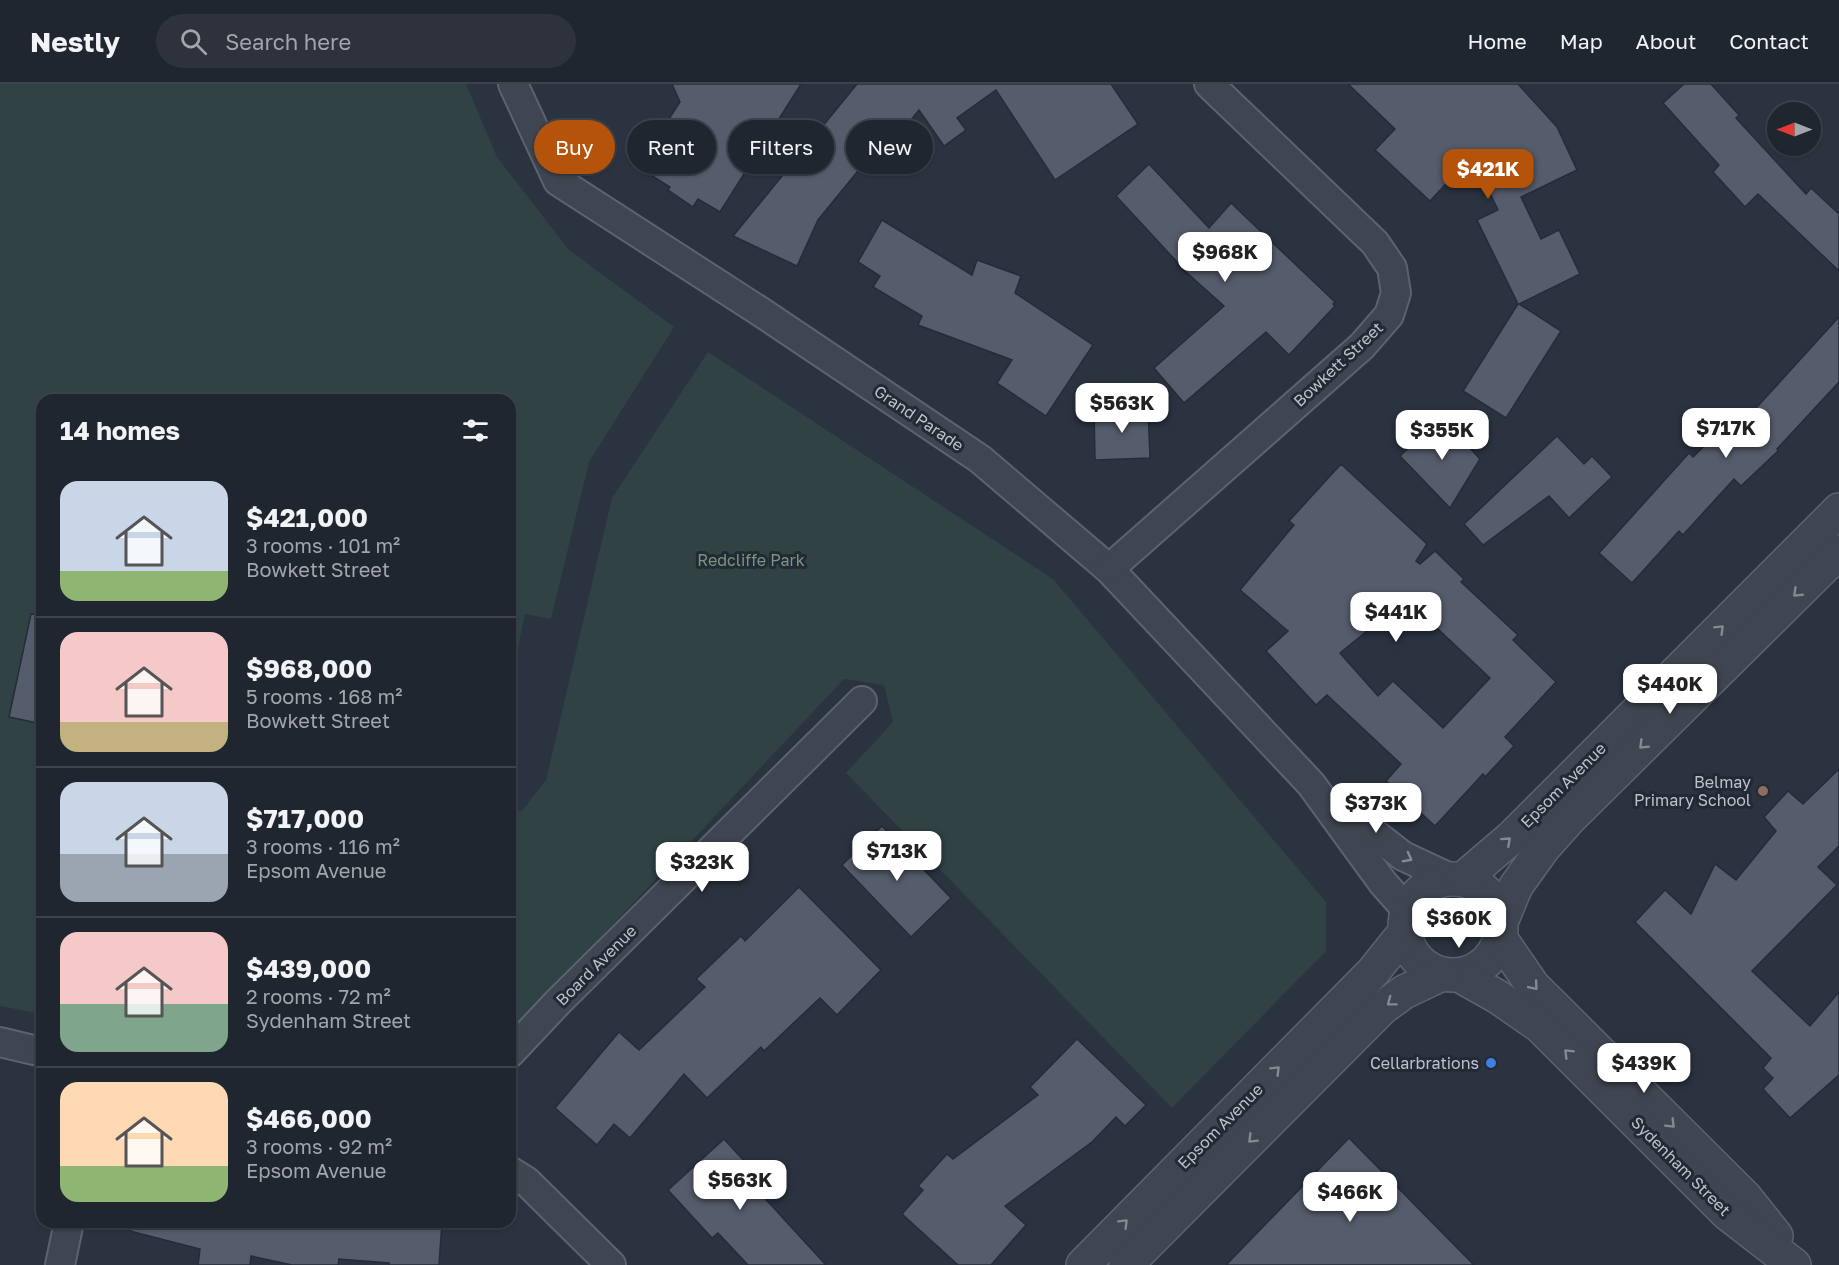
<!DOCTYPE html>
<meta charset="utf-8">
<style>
:root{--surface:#202630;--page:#2d323c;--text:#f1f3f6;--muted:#a2a5ab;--line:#3d434c;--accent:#b45309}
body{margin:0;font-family:"Golos Text",sans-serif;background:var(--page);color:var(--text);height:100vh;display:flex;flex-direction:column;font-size:22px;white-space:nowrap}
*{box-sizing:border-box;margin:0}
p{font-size:20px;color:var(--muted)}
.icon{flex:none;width:33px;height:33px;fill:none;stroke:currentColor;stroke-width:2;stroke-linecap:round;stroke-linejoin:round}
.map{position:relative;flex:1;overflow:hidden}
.panel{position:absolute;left:36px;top:310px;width:480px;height:834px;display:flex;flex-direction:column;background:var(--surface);border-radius:18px;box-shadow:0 2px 4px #0004,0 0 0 2px var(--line)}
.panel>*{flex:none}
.hud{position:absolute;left:534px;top:36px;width:570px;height:54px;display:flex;gap:12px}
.needle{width:39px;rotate:270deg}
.fabs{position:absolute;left:1767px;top:18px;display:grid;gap:12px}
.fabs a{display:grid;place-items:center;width:54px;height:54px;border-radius:50%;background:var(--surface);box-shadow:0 2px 4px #0004,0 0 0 2px var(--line);font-size:30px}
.price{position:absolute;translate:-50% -51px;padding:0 14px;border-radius:12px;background:#fff;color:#222;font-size:20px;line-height:39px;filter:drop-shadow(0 2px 3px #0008)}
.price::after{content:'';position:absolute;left:50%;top:36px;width:18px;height:14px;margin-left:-9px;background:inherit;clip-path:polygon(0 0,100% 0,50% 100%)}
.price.current{background:var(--accent);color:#fff}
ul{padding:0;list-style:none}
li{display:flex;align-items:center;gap:18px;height:150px;padding:0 24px}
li+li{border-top:2px solid var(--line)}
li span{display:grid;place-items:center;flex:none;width:168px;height:120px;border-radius:18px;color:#555}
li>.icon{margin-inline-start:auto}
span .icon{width:72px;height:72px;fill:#fffc;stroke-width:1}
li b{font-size:26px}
h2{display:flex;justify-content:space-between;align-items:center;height:72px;padding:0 24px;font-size:26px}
.pill{padding:0 21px;border-radius:27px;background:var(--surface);box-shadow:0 2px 4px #0004,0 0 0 2px var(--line);font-size:21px;line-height:54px}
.pill.current{background:var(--accent);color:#fff}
header{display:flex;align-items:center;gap:36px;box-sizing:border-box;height:84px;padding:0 30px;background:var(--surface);border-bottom:2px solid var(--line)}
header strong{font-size:28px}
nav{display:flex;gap:33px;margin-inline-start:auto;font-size:21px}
.search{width:420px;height:54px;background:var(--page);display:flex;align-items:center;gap:15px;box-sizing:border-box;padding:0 21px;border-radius:33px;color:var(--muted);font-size:22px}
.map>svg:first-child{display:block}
.green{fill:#304244}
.building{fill:#555c6b;stroke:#252c38;stroke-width:1.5;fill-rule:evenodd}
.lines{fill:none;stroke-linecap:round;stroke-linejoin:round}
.minor-casing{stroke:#5d636e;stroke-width:32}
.tertiary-casing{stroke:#5d636e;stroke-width:36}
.minor{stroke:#3f4551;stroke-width:28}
.tertiary{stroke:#3f4551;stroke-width:33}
.oneway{stroke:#848994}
.education-dot{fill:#8d6e63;stroke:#232a36;stroke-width:2}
.shop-dot{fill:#3f7fe0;stroke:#232a36;stroke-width:2}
.labels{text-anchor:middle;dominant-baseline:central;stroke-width:6;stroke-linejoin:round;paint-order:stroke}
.street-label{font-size:16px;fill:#bcc1cb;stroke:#232a36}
.park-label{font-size:16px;fill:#76987f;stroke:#232a36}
.poi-label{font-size:16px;fill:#bcc1cb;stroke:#232a36;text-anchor:end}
</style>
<header>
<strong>Nestly</strong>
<div class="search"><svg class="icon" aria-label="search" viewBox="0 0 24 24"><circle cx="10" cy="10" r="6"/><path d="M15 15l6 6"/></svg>Search here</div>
<nav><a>Home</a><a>Map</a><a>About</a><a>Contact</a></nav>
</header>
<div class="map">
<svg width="1839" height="1181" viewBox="0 0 1839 1181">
<rect width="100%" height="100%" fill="#2b3340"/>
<g class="green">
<path d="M 0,0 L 466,0 L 497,73 L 569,166 L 674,243 L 589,378 L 551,535 L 525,530 L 510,603 L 510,316 L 42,316 L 42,930 L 0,922 Z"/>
<path d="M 708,268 L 1053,495 L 1326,818 L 1326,867 L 1172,1024 L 846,689 L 893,638 L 884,601 L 844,595 L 510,950 L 510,727 L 522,727 L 546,696 L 612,414 Z"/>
</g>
<g class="building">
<path d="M 672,0 L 801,0 L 720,128 L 698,115 L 693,123 L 668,106 L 670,103 L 638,83 L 680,18 Z"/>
<path d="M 857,0 L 1111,0 L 1138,40 L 1055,96 L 996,6 L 957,34 L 966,46 L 944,62 L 919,26 L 873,83 L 866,77 L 818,136 L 797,182 L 733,152 Z"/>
<path d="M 1348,0 L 1518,0 L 1557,43 L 1577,86 L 1521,113 L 1541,155 L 1559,146 L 1580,190 L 1519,220 L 1561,247 L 1506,334 L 1463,307 L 1518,220 L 1477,136 L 1498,126 L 1472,72 L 1430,117 L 1375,66 L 1395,45 Z"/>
<path d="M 1684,0 L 1711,0 L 1739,31 L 1736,34 L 1806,110 L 1811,104 L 1839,130 L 1839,187 L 1758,110 L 1745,123 L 1713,88 L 1719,81 L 1663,19 Z"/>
<path d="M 1149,80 L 1209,144 L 1231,119 L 1335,218 L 1333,220 L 1335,222 L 1289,271 L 1266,248 L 1184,319 L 1154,284 L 1224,222 L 1177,180 L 1178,179 L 1116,112 Z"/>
<path d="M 882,136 L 972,191 L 977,176 L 1021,192 L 1015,209 L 1093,261 L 1046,332 L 997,299 L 1012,276 L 918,241 L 922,232 L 873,203 L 880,192 L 858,178 Z"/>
<path d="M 1839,233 L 1839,298 L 1777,365 L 1778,367 L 1741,402 L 1734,395 L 1683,451 L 1679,447 L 1632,499 L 1599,469 L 1689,369 L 1693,373 L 1740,327 L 1747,334 Z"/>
<path d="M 1148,323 L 1150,374 L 1095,376 L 1094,325 Z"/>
<path d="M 1441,333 L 1480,375 L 1450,424 L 1400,372 Z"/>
<path d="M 1557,352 L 1584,380 L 1592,372 L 1612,393 L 1569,434 L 1549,412 L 1483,461 L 1464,440 Z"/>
<path d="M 1341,380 L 1427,460 L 1416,477 L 1420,480 L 1435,467 L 1464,495 L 1461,498 L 1518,551 L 1513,556 L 1556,598 L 1505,653 L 1514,662 L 1485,693 L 1483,690 L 1435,742 L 1386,697 L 1401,680 L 1327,611 L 1316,621 L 1266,567 L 1288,547 L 1240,506 L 1294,441 L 1289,437 ZM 1406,515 L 1490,594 L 1443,644 L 1393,597 L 1378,612 L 1340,569 Z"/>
<path d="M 31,530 L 42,531 L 42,640 L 9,633 Z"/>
<path d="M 1839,685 L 1839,762 L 1818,783 L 1837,801 L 1752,887 L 1810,942 L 1839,908 L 1839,991 L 1790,1034 L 1763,1005 L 1773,994 L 1763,984 L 1771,974 L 1635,838 L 1665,806 L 1691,830 L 1715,780 L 1736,796 L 1776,747 L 1764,733 L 1788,707 L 1803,720 Z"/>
<path d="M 882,742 L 951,814 L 911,853 L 842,781 Z"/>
<path d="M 799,803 L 881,886 L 837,931 L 820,914 L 764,967 L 761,963 L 707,1014 L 684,990 L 630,1054 L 614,1040 L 597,1061 L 555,1024 L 619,948 L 639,966 L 705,903 L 696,895 L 741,852 L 745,857 Z"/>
<path d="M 1077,955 L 1146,1021 L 1125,1042 L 1116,1033 L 1092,1058 L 1005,1122 L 1026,1141 L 991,1181 L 958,1181 L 902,1130 L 923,1106 L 918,1102 L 947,1070 L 953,1075 L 1038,1011 L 1030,1003 Z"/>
<path d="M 1349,1054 L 1474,1181 L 1226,1181 Z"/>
<path d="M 724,1055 L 768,1103 L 761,1110 L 826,1181 L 748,1181 L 718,1149 L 712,1154 L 668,1106 Z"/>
<path d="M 131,1138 L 442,1138 L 439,1181 L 389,1181 L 389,1179 L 339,1175 L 338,1181 L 292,1181 L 251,1172 L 250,1181 L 198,1181 L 200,1165 L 130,1147 Z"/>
</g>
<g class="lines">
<g class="minor-casing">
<g id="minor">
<path d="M 513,0 L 558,97 L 761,228 L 980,375 L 1109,485 L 1311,700 L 1383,799 L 1407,826"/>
<path d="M 1109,485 L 1362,262 L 1389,231 L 1396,209 L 1392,184 L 1375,159 L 1209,0"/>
<path d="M 1339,722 L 1403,772 L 1450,794"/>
<path d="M 0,958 L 42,968"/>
<path d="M 510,969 L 558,918 L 862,617"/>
<path d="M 510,1087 L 526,1097 L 611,1181"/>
<path d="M 60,1181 L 69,1138"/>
</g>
</g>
<g class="tertiary-casing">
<g id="tertiary">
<circle cx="1453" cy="843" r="48"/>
<path d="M 1463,795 L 1511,754 L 1839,426"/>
<path d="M 1501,838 L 1516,802 L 1544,763 L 1569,735 L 1839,468"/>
<path d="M 1500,854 L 1533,902 L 1745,1113 L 1776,1152"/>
<path d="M 1459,891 L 1498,913 L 1540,942 L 1728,1130 L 1794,1181"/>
<path d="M 1083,1181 L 1373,888 L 1405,848"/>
<path d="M 1126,1181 L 1382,924 L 1404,908 L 1442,890"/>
</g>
</g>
<use href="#minor" class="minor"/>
<use href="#tertiary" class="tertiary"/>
</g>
<defs><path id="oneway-chevron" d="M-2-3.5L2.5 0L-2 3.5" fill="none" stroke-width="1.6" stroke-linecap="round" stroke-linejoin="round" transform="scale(1.5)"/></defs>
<g class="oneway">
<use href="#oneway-chevron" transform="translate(1797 509) rotate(136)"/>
<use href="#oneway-chevron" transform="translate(1720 545) rotate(-45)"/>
<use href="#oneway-chevron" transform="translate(1643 661) rotate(135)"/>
<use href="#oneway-chevron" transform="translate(1507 757) rotate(-42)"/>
<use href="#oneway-chevron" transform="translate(1408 774) rotate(28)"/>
<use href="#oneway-chevron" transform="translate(1534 902) rotate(50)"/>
<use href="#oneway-chevron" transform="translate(1391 918) rotate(143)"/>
<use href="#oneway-chevron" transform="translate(1568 969) rotate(-135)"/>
<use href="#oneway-chevron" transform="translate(1276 986) rotate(-45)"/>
<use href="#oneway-chevron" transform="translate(1671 1040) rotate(45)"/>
<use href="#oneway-chevron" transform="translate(1252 1055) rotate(135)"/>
<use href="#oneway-chevron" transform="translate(1124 1139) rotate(-45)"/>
</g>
<circle class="education-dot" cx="1763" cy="707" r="6"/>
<circle class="shop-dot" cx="1491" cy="979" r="6"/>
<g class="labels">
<g class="street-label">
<text transform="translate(1338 280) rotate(-43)">Bowkett Street</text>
<text transform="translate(919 334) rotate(34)">Grand Parade</text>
<text transform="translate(1563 701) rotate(-45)">Epsom Avenue</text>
<text transform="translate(596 881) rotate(-45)">Board Avenue</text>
<text transform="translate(1220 1042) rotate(-45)">Epsom Avenue</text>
<text transform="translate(1681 1082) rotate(45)">Sydenham Street</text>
</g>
<g class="park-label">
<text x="751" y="476">Redcliffe Park</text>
</g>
<g class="poi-label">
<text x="1751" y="698">Belmay<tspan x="1751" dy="18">Primary School</tspan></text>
<text x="1479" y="979">Cellarbrations</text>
</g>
</g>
</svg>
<div class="fabs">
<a><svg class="needle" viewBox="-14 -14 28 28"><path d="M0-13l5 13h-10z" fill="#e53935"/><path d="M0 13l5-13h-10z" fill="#a2a5ab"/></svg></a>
</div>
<b class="price current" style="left:1488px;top:116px">$421K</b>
<b class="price" style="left:1225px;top:199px">$968K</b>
<b class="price" style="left:1122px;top:350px">$563K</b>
<b class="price" style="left:1726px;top:375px">$717K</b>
<b class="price" style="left:1442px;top:377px">$355K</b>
<b class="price" style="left:1396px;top:559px">$441K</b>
<b class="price" style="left:1670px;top:631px">$440K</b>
<b class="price" style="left:1376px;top:750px">$373K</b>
<b class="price" style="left:897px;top:798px">$713K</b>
<b class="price" style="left:702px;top:809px">$323K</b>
<b class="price" style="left:1459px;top:865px">$360K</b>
<b class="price" style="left:1644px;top:1010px">$439K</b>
<b class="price" style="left:740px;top:1127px">$563K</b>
<b class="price" style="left:1350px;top:1139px">$466K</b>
<div class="hud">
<a class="pill current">Buy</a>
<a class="pill">Rent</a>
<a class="pill">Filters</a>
<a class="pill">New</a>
</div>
<section class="panel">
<h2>14 homes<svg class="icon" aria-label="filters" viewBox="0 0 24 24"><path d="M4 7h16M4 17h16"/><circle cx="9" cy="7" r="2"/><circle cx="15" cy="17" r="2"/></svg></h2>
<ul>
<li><span style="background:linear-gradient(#c9d6e8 75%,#8fb573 0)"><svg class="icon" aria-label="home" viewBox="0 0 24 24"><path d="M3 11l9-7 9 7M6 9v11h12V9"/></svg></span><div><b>$421,000</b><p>3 rooms · 101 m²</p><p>Bowkett Street</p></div></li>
<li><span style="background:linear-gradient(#f6c9c9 75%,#c2b280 0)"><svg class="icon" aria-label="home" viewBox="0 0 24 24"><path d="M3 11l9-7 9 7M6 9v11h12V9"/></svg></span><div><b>$968,000</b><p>5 rooms · 168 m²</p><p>Bowkett Street</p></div></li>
<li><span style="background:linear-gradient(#c9d6e8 60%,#9aa5b1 0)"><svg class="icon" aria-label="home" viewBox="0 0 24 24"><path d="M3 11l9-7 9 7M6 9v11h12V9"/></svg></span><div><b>$717,000</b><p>3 rooms · 116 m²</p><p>Epsom Avenue</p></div></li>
<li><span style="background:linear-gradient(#f6c9c9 60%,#7fa58c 0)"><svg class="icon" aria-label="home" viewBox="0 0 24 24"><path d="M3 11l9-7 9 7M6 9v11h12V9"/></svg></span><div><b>$439,000</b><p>2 rooms · 72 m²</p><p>Sydenham Street</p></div></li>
<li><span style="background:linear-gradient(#ffd9b3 70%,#8fb573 0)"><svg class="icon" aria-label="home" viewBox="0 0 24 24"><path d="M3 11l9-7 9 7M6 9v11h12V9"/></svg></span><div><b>$466,000</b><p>3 rooms · 92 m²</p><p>Epsom Avenue</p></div></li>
</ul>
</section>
</div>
